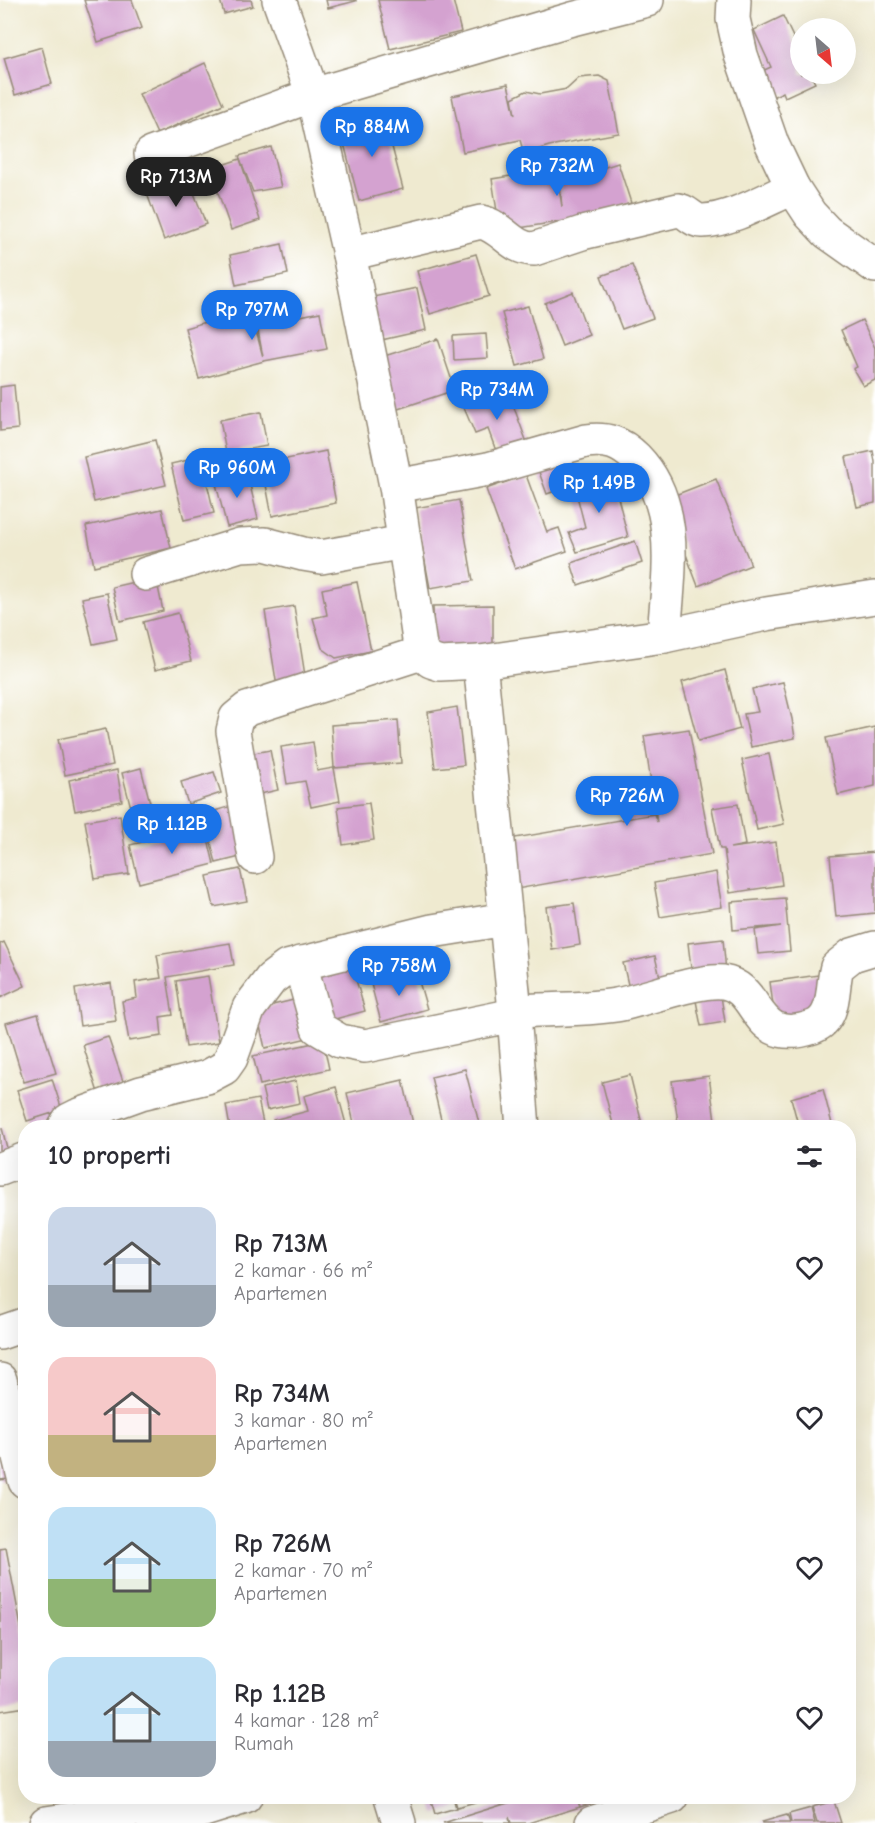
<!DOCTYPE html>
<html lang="id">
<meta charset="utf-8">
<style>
:root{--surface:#fff;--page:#f7f7f7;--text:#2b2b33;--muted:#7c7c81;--accent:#1a73e8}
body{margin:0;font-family:"Comic Neue",sans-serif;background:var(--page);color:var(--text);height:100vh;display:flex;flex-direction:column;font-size:22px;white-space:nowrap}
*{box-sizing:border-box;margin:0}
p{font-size:20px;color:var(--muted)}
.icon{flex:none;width:33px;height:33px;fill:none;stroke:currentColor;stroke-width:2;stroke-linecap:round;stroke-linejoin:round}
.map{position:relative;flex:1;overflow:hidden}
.drawer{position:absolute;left:18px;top:1120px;width:838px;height:684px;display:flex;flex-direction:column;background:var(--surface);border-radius:24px;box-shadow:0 6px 24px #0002}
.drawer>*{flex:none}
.needle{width:39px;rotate:152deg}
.controls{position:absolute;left:790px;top:18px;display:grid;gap:12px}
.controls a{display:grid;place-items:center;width:66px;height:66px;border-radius:50%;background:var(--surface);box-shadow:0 6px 24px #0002;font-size:30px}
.price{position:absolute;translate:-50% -51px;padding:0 14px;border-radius:21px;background:var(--accent);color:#fff;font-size:20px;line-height:39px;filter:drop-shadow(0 2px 3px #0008)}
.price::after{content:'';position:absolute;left:50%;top:36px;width:18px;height:14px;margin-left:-9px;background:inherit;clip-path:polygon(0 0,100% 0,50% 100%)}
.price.active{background:#222;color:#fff}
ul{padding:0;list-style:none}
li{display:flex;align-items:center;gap:18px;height:150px;padding:0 30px}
li span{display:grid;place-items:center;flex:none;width:168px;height:120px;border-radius:18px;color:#555}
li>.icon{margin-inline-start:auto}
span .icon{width:72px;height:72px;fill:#fffc;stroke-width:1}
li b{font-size:26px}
h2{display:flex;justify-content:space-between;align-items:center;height:72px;padding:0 30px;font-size:26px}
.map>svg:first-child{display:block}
.building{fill:#d4a2d0}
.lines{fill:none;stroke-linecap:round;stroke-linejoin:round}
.minor-casing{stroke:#958a77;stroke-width:36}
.minor{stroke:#fff;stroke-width:33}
</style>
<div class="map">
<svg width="875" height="1823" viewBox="0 0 875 1823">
<rect width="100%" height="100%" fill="#fff"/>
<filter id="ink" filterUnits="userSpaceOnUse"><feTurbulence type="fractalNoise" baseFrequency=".0167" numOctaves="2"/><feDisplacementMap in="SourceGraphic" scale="12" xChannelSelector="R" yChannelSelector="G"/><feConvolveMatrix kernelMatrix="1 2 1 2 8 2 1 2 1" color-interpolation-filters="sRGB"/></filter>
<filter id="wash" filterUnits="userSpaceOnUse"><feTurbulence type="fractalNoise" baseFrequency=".008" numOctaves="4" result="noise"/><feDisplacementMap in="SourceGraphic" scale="24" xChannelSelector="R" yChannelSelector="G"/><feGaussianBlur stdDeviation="1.35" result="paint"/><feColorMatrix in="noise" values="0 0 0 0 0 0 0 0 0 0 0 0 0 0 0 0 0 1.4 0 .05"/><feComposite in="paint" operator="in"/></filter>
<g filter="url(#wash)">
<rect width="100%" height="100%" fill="#efead0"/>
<g id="blocks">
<g class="building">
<path d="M 84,0 L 132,0 L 142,28 L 98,42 Z"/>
<path d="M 220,0 L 251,0 L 253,6 L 224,14 Z"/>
<path d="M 326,0 L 356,0 L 356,1 L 328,8 Z"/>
<path d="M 378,0 L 453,0 L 461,32 L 390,49 Z"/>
<path d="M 783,16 L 801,54 L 801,74 L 810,74 L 815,83 L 785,97 L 783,92 L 766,100 L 755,74 L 771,67 L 754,30 Z"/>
<path d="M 42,47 L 52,84 L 15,95 L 4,58 Z"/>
<path d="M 205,63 L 223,104 L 157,134 L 139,94 Z"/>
<path d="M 599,76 L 609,81 L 619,133 L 549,146 L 524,154 L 520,140 L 463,152 L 452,96 L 508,84 L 515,115 L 512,98 L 526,91 L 540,94 L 567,89 L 579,78 Z"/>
<path d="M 384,116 L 403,189 L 359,201 L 340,128 Z"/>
<path d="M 271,147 L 281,187 L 253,192 L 239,156 Z"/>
<path d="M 240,159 L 260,220 L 231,230 L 210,169 Z"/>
<path d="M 618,163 L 631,203 L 603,212 L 564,221 L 500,231 L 492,179 L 556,169 L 562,207 L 559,176 L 590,172 Z"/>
<path d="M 187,175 L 206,224 L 164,240 L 146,191 Z"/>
<path d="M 282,244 L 288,274 L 236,285 L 230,255 Z"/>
<path d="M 476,254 L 489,296 L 430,314 L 417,271 Z"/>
<path d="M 632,265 L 653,318 L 622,329 L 601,276 Z"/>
<path d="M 417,288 L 426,330 L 377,341 L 368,298 Z"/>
<path d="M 573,292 L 589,335 L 562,346 L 545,303 Z"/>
<path d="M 528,306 L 543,359 L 517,366 L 502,313 Z"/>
<path d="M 250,309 L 263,357 L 257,325 L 320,312 L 327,349 L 264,361 L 199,379 L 185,328 Z"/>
<path d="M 862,320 L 875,348 L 875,380 L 863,386 L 853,369 L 857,367 L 841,330 Z"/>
<path d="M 486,334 L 488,358 L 454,360 L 453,336 Z"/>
<path d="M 438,339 L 455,390 L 392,411 L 375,359 Z"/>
<path d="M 14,385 L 18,429 L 0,431 L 0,387 Z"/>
<path d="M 506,386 L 529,448 L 499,459 L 488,429 L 475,434 L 462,403 Z"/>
<path d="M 261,412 L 267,446 L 226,453 L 220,420 Z"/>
<path d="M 155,440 L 166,485 L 94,502 L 84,457 Z"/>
<path d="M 326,451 L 336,503 L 272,516 L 262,464 Z"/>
<path d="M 873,451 L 875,462 L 875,503 L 857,507 L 846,457 Z"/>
<path d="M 553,454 L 566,487 L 547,494 L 535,461 Z"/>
<path d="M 201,457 L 214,513 L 184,520 L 171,464 Z"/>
<path d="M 247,472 L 258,519 L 227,527 L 215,480 Z"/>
<path d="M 612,474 L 628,537 L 577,552 L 569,533 L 585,527 L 574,484 Z"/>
<path d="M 526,475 L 547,532 L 559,528 L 567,551 L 515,569 L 486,489 Z"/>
<path d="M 716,479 L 751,565 L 698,586 L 665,499 Z"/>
<path d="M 459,500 L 473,581 L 430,588 L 415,508 Z"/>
<path d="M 162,509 L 171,548 L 94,566 L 86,526 Z"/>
<path d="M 635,541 L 642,563 L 578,585 L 571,563 Z"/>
<path d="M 156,577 L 163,611 L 120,621 L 112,587 Z"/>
<path d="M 357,582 L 371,651 L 336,658 L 322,648 L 313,618 L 327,615 L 322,589 Z"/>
<path d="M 107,593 L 117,639 L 93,644 L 82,598 Z"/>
<path d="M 493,605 L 493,649 L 434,650 L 433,606 Z"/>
<path d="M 294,606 L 306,682 L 277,687 L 265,611 Z"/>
<path d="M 178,613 L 191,661 L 155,670 L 143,622 Z"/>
<path d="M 725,670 L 740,729 L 698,741 L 682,682 Z"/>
<path d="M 783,682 L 792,719 L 795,738 L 751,747 L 744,714 L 758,712 L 752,689 Z"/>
<path d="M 457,707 L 464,765 L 435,768 L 428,712 Z"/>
<path d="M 398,720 L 401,763 L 334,768 L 340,801 L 311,807 L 305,781 L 287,784 L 281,747 L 313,742 L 317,771 L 334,768 L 331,725 Z"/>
<path d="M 875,727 L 875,786 L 838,795 L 826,738 Z"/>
<path d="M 106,729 L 113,765 L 65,775 L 58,739 Z"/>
<path d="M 689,729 L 712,854 L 517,889 L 509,839 L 654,814 L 657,822 L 644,736 Z"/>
<path d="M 270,750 L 278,790 L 251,796 L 243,755 Z"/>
<path d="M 769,754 L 784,824 L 757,830 L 742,760 Z"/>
<path d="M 141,768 L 154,818 L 135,823 L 122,773 Z"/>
<path d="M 117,770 L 122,801 L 75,811 L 69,780 Z"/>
<path d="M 214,772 L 221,793 L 188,804 L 181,782 Z"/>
<path d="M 369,803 L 374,840 L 343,845 L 338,807 Z"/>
<path d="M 239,804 L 252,854 L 216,863 L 204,814 Z"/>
<path d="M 738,804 L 745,845 L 730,848 L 776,842 L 782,885 L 730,893 L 724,849 L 720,849 L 712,808 Z"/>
<path d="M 193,806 L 197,827 L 165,834 L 161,812 Z"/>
<path d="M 120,815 L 129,874 L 95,879 L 85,821 Z"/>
<path d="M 205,827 L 214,864 L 139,883 L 130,845 Z"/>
<path d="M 875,852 L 875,913 L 836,917 L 830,856 Z"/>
<path d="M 240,869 L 247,901 L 214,907 L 207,876 Z"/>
<path d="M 716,872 L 722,907 L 660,917 L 654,883 Z"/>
<path d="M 785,898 L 790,951 L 758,954 L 755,930 L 781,926 L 733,930 L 731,902 Z"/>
<path d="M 574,903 L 580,945 L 552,950 L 546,907 Z"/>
<path d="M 723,939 L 726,972 L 692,976 L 688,943 Z"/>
<path d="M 4,942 L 25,986 L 0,998 L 0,944 Z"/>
<path d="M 230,943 L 234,965 L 167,977 L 173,1015 L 160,1017 L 162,1036 L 129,1041 L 122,1001 L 137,998 L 135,982 L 161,978 L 157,955 Z"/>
<path d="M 655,956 L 662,986 L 630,993 L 623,963 Z"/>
<path d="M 350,959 L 365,1011 L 324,1022 L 309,970 Z"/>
<path d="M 416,971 L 427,1009 L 381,1022 L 371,984 Z"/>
<path d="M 818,975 L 824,1014 L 775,1021 L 770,982 Z"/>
<path d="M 208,976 L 219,1042 L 186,1047 L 176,981 Z"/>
<path d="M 111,983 L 116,1021 L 80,1026 L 75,989 Z"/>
<path d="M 721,996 L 725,1022 L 701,1026 L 696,1001 Z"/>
<path d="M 302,998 L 312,1037 L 265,1048 L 256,1009 Z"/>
<path d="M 38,1014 L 56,1073 L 24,1082 L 6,1023 Z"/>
<path d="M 108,1037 L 125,1087 L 99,1096 L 83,1045 Z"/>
<path d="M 323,1041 L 329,1069 L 260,1085 L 253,1056 Z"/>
<path d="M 465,1069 L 480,1127 L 443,1128 L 431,1077 Z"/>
<path d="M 630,1075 L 643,1128 L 614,1128 L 602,1082 Z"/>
<path d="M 709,1076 L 716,1128 L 661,1128 L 661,1124 L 678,1122 L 672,1081 Z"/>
<path d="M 52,1079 L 62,1110 L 27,1121 L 17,1090 Z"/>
<path d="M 403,1080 L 414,1128 L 355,1128 L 347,1093 Z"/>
<path d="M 296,1081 L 300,1103 L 267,1110 L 262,1088 Z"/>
<path d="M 336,1087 L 347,1128 L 275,1128 L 273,1120 L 308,1111 L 304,1096 Z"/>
<path d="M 823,1089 L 833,1128 L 799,1128 L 791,1098 Z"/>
<path d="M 258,1099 L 264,1128 L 230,1128 L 226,1105 Z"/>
<path d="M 109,1120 L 111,1128 L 80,1128 Z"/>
<path d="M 0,1128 L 2,1128 L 10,1160 L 0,1162 Z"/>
<path d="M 4,1452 L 9,1479 L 0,1480 L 0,1453 Z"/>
<path d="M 6,1548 L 26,1653 L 26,1707 L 0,1711 L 0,1549 Z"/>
<path d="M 74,1797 L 100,1797 L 101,1799 L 76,1805 Z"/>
<path d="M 430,1797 L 453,1797 L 456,1808 L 435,1814 Z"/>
<path d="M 454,1797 L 478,1797 L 479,1801 L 457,1807 Z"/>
<path d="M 527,1797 L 576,1797 L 580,1807 L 528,1823 L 511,1823 L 509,1817 L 510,1823 L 443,1823 Z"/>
<path d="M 578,1797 L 601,1797 L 602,1800 L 580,1807 Z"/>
<path d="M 834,1801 L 841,1823 L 817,1823 L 812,1807 Z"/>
<path d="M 811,1808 L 815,1823 L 791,1823 L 789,1814 Z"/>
<path d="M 787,1815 L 790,1823 L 762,1823 L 762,1822 Z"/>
</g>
</g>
</g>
<g filter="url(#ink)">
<use href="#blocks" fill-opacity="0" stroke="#958a77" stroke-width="1.5"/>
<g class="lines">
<g class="minor-casing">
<g id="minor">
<path d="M 279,0 L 313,95 L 349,254 L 396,486 L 421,653 L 431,661 L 440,664 L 480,662 L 664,636 L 766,614 L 875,597"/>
<path d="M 734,0 L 733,19 L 741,55 L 772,144 L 793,188 L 810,214 L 827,232 L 875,266"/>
<path d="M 151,154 L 313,95 L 572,19 L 647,0"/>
<path d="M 349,254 L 481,222 C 502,226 511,249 534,249 L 582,233 L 678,210 C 688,211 693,222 703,221 C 731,220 767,199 793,188"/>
<path d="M 396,486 L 488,469 L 586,441 C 607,438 621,443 636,458 C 682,505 668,577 664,636"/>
<path d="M 146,574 L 240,545 L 265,544 L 303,554 L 321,557 L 404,542"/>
<path d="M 480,662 L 515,1011 L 514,1015 L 523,1128"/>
<path d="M 255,857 L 233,731 L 236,718 L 247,709 L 421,653"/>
<path d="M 300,963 L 318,1028 L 340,1041 L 365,1046 L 514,1015"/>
<path d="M 515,1011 C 548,1009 584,1010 616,1005 C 645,1000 697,979 723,982 C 763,988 751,1048 813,1027 C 837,1018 831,987 837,967 L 852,955 L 875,948"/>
<path d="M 64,1128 L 69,1120 L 77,1116 L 141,1093 L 207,1077 L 224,1068 L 231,1058 L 249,1008 L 271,979 L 287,967 L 432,931 L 506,919"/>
<path d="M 0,1169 L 26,1159"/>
<path d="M 0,1333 L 26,1324"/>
<path d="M 0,1380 L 25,1481"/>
<path d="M 391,1797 L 399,1823"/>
<path d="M 46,1823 L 139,1809 L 164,1822"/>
<path d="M 163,1823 L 245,1797"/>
<path d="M 592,1823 L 672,1797"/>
</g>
</g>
<use href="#minor" class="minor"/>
</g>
</g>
</svg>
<div class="controls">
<a><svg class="needle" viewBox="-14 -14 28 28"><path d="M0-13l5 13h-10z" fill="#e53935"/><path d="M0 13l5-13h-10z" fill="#7c7c81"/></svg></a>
</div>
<b class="price" style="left:372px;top:158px">Rp 884M</b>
<b class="price" style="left:557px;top:197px">Rp 732M</b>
<b class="price active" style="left:176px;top:208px">Rp 713M</b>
<b class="price" style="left:252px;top:341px">Rp 797M</b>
<b class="price" style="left:497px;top:421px">Rp 734M</b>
<b class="price" style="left:237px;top:499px">Rp 960M</b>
<b class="price" style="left:599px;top:514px">Rp 1.49B</b>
<b class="price" style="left:627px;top:827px">Rp 726M</b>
<b class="price" style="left:172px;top:855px">Rp 1.12B</b>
<b class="price" style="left:399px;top:997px">Rp 758M</b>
<section class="drawer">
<h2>10 properti<svg class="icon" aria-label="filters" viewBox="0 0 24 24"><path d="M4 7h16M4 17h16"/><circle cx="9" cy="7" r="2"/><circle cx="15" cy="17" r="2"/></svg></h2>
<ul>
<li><span style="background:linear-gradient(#c9d6e8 65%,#9aa5b1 0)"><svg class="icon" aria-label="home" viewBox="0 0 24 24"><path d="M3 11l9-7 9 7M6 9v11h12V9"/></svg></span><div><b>Rp 713M</b><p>2 kamar · 66 m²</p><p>Apartemen</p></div><svg class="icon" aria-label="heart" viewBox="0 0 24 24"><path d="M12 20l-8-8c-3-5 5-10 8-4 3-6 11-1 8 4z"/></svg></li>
<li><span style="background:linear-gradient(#f6c9c9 65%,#c2b280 0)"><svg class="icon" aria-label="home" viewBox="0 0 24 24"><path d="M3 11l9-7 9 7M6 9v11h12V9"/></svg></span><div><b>Rp 734M</b><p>3 kamar · 80 m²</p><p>Apartemen</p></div><svg class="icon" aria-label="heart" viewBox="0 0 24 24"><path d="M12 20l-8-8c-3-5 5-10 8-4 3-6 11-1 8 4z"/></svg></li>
<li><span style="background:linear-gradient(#bfe0f5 60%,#8fb573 0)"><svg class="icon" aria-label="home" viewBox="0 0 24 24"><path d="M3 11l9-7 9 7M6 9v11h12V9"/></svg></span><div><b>Rp 726M</b><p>2 kamar · 70 m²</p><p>Apartemen</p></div><svg class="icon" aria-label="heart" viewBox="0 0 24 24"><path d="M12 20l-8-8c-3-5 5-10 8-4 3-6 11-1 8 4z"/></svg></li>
<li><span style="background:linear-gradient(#bfe0f5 70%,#9aa5b1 0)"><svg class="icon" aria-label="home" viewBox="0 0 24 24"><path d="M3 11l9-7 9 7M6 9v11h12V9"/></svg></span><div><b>Rp 1.12B</b><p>4 kamar · 128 m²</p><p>Rumah</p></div><svg class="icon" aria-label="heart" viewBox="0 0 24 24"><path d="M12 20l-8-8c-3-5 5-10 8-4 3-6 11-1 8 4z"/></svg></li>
</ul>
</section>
</div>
